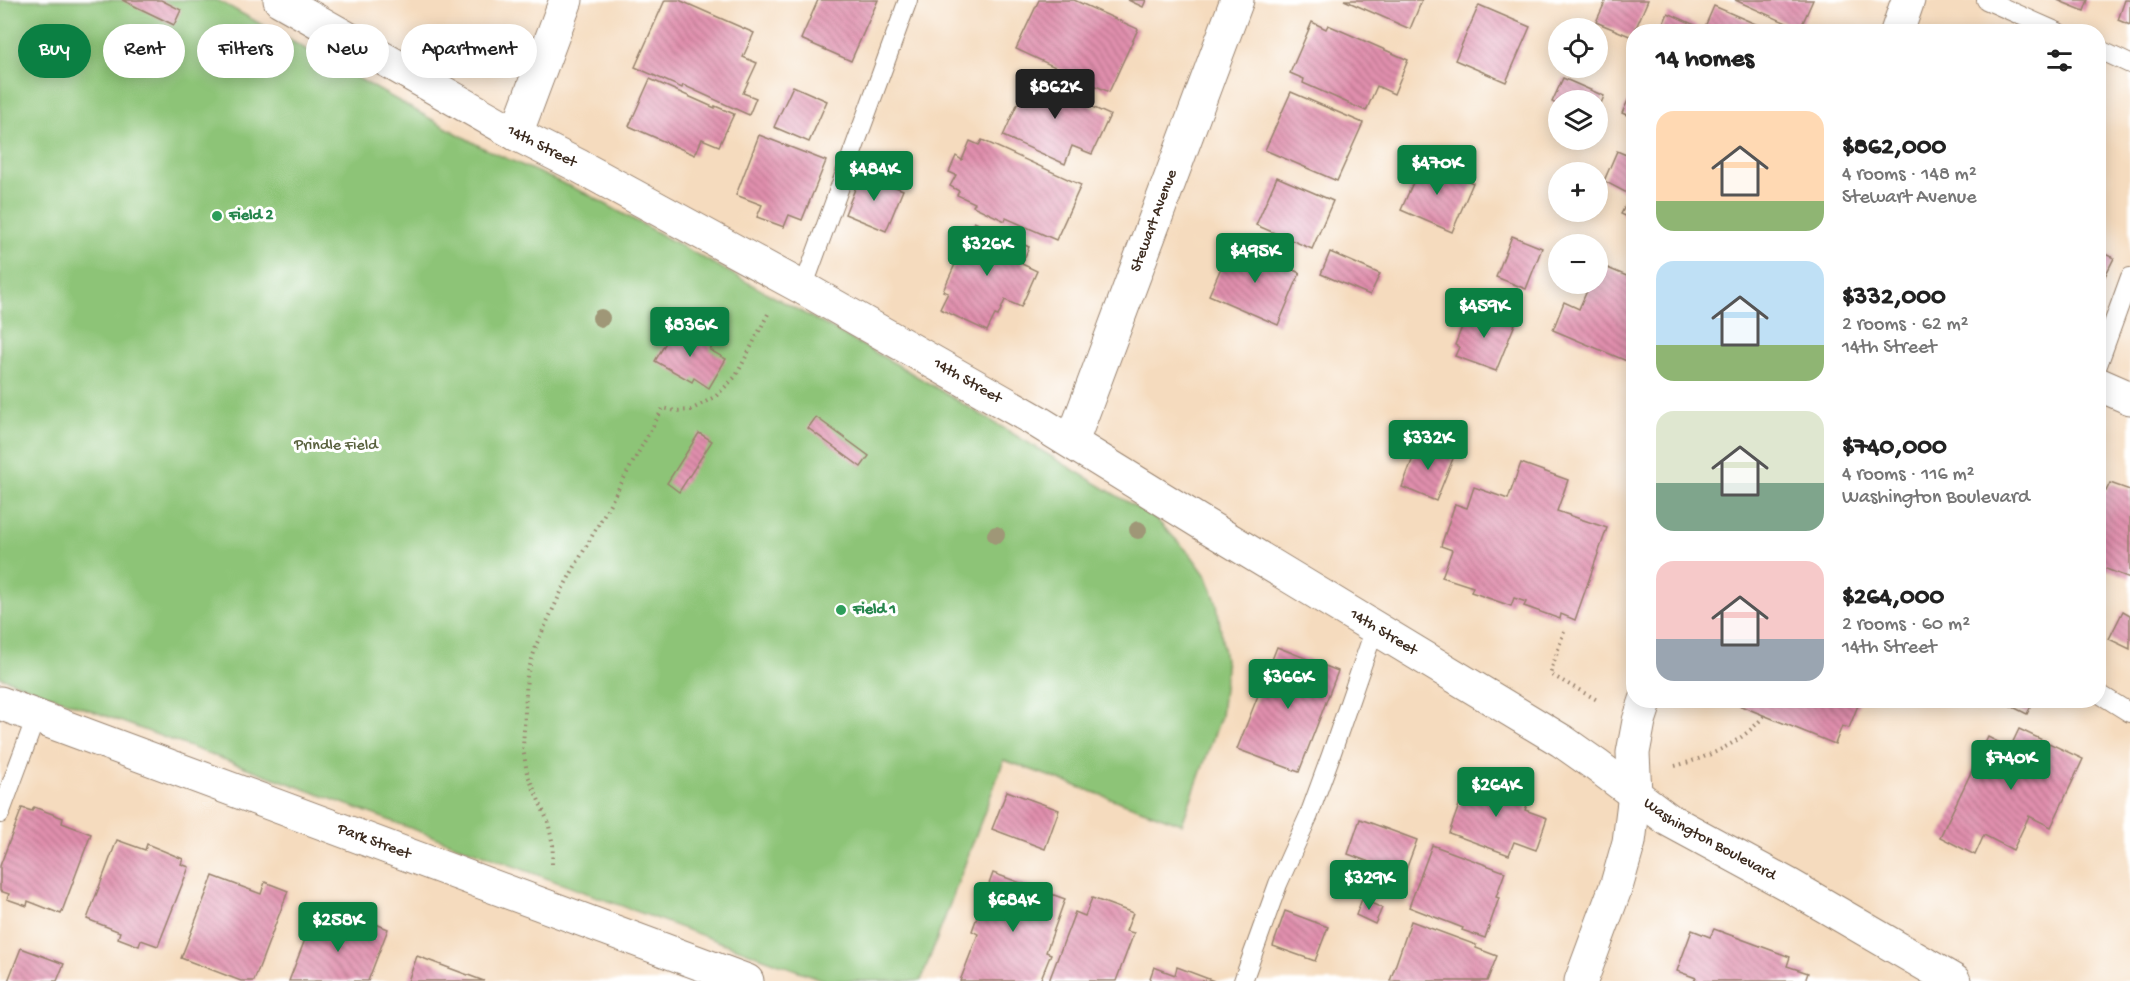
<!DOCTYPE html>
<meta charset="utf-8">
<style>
:root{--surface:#fff;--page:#f2f2f2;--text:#222;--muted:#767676;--accent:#0b8043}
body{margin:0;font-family:"Gochi Hand",sans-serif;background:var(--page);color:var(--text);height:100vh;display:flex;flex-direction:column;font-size:22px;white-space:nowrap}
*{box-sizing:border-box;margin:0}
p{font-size:20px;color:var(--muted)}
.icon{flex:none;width:33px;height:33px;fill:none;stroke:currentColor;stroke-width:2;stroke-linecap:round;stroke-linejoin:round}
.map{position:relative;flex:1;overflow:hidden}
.drawer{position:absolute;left:1626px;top:24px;width:480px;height:684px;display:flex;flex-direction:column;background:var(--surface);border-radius:24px;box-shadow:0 3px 15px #0003}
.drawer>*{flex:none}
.banner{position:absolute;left:18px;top:24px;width:570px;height:54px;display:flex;gap:12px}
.tools{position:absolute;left:1548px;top:18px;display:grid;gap:12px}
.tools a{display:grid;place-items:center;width:60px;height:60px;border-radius:50%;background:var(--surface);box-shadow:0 3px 15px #0003;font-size:30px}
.price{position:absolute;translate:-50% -51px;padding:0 14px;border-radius:6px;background:var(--accent);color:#fff;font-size:20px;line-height:39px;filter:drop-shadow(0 2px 3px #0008)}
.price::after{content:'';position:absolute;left:50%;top:36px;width:18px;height:14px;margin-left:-9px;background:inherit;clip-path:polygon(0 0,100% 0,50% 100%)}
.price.selected{background:#222;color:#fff}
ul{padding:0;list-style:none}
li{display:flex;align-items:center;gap:18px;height:150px;padding:0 30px}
li span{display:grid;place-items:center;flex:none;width:168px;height:120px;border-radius:18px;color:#555}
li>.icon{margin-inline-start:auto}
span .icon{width:72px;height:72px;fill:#fffc;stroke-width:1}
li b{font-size:26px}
h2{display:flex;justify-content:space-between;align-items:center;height:72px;padding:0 30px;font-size:26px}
.tag{padding:0 21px;border-radius:27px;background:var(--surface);box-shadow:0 3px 15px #0003;font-size:21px;line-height:54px}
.tag.selected{background:var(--accent);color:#fff}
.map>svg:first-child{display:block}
.green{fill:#8dc477;stroke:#64774a;stroke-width:1.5}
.building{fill:url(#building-back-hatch)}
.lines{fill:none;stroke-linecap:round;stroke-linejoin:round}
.lane-casing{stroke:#98826e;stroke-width:20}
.street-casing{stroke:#98826e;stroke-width:35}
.path{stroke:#98826e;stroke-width:4;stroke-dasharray:1.5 4.5;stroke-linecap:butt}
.lane{stroke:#fff;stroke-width:18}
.street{stroke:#fff;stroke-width:33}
.tree{fill:#9f9777}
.leisure-dot{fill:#2e9e5b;stroke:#fff;stroke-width:2}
.labels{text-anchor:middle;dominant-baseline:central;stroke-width:6;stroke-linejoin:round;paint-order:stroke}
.street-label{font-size:16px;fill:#3b2a1e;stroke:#fff}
.leisure-label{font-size:16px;font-weight:bold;fill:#27864d;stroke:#fff;text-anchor:start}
.park-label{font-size:16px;fill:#58603d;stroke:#fff}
</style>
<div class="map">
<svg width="2130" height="981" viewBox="0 0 2130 981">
<defs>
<pattern id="building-back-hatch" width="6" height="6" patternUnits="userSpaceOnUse" patternTransform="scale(1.5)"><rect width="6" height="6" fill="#e08fad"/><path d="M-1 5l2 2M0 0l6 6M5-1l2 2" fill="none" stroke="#b7758c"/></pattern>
</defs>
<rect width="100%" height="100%" fill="#fff"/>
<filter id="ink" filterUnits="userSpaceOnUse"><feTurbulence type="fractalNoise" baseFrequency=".0167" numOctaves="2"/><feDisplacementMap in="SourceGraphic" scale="12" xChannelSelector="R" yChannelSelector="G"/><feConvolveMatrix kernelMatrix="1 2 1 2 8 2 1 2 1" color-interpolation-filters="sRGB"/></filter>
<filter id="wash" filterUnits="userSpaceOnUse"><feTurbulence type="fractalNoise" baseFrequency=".008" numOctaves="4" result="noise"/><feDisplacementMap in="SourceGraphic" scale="24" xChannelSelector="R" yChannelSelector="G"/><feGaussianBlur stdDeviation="1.35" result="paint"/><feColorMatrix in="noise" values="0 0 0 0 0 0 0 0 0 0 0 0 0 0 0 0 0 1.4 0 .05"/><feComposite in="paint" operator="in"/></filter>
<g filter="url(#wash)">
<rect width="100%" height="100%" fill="#f5dbbe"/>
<path class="green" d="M 0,0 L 216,0 L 221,2 L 483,148 L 587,194 L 896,364 L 1156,519 L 1191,555 L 1207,577 L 1217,604 L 1226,668 L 1221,716 L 1182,824 L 1004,760 L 921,981 L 826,981 L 0,677 Z"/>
<g id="blocks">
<g class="building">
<path d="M 122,0 L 161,0 L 181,10 L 174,25 Z"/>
<path d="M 665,0 L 679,0 L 754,33 L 743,57 L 757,63 L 743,93 L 756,98 L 749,115 L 683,85 L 682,88 L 635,67 Z"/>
<path d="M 818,0 L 878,0 L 851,61 L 801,39 Z"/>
<path d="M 1039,0 L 1074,0 L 1138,29 L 1109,92 L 1016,49 Z"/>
<path d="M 1128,0 L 1146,0 L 1143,7 Z"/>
<path d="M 1344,0 L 1422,0 L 1410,29 Z"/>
<path d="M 1606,0 L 1648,0 L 1632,37 L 1596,22 Z"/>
<path d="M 1735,0 L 1813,0 L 1800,29 Z"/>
<path d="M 2057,0 L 2088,0 L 2084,11 Z"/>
<path d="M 2125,0 L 2130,0 L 2130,25 L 2118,20 Z"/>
<path d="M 1479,5 L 1530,27 L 1506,82 L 1455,60 Z"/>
<path d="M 1714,6 L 1774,32 L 1660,32 L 1668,13 L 1704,29 Z"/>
<path d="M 1312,22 L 1326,29 L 1328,25 L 1408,60 L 1394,94 L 1377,86 L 1366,111 L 1303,83 L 1304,79 L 1290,73 Z"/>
<path d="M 1031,73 L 1092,101 L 1090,106 L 1110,115 L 1092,154 L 1072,146 L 1065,164 L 1003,136 Z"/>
<path d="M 1563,78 L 1604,96 L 1598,111 L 1598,100 L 1558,100 L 1558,105 L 1552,102 Z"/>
<path d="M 650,79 L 715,108 L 715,106 L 734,114 L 719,146 L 702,139 L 695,155 L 629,126 Z"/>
<path d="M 793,86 L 827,101 L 809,142 L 774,127 Z"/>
<path d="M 1634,88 L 1634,118 L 1622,113 Z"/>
<path d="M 1291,92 L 1363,123 L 1337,181 L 1265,150 Z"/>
<path d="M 759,135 L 826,161 L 802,220 L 789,215 L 784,227 L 757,217 L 762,205 L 736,195 Z"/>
<path d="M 982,140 L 1081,185 L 1056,240 L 1006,218 L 1005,221 L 973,206 L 975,203 L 957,195 L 959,191 L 950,186 L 956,175 L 949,172 L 956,156 L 962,160 L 970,141 L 979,145 Z"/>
<path d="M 1617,151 L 1631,157 L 1634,152 L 1634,220 L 1621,214 L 1631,195 L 1604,181 Z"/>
<path d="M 1423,160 L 1473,183 L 1452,232 L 1401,210 Z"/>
<path d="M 861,174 L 903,190 L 886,231 L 845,214 Z"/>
<path d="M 1277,177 L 1333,201 L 1312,249 L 1256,225 Z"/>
<path d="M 974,222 L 1029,247 L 1022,264 L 1037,271 L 1021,307 L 1005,300 L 998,316 L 995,315 L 987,331 L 940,309 L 948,293 L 943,291 Z"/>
<path d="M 1512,236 L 1542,248 L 1526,289 L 1496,277 Z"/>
<path d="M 1232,243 L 1300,273 L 1278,325 L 1209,295 Z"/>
<path d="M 2098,251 L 2114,258 L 2098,290 Z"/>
<path d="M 1330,252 L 1380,274 L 1370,295 L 1321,274 Z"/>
<path d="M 1598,264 L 1634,279 L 1634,361 L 1630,359 L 1629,362 L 1553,330 L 1564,302 L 1579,309 L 1590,284 L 1598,284 Z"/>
<path d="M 1474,308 L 1515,324 L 1496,371 L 1455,356 L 1459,347 L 1455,345 L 1467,314 L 1471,316 Z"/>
<path d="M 675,327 L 712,347 L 710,350 L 726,359 L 709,388 L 694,378 L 692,382 L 655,361 Z"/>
<path d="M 816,417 L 869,456 L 861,467 L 808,428 Z"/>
<path d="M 699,433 L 712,441 L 679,492 L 667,483 Z"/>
<path d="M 1419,442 L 1454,456 L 1436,501 L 1402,487 Z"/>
<path d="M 1521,463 L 1568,480 L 1557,511 L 1607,528 L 1575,620 L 1561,614 L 1560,619 L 1524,606 L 1526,602 L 1514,598 L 1511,606 L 1471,592 L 1473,587 L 1442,577 L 1452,550 L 1441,546 L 1455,504 L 1467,508 L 1474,487 L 1508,499 Z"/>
<path d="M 2110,483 L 2130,490 L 2130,578 L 2098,566 L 2098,488 L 2106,491 Z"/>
<path d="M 2123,611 L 2130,615 L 2130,649 L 2109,639 Z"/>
<path d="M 1277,647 L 1338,671 L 1299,772 L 1237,749 Z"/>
<path d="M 1737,700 L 1860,700 L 1849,728 L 1842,726 L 1835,744 L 1736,704 Z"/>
<path d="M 1999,700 L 2034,700 L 2027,714 Z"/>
<path d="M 2019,729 L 2083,759 L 2051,827 L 2029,816 L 2013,850 L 1984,835 L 1975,855 L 1940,837 L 1988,737 L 2010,748 Z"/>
<path d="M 1470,775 L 1530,797 L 1525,810 L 1547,818 L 1536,850 L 1514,842 L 1509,855 L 1449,833 Z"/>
<path d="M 1007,791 L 1059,810 L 1045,849 L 992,829 Z"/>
<path d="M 34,807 L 63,818 L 62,823 L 91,834 L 61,914 L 28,901 L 27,906 L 7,899 L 9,894 L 0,891 L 0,866 L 22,808 L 32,811 Z"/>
<path d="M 1360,819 L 1417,840 L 1404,875 L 1348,854 Z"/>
<path d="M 117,840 L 145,850 L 147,844 L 183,859 L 181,864 L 189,867 L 158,946 L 141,940 L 139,946 L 118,938 L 120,932 L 87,919 Z"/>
<path d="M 1432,845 L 1505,872 L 1496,897 L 1499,898 L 1485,938 L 1462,930 L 1463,928 L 1409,907 Z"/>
<path d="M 993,873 L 1065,899 L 1046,952 L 1051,954 L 1040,981 L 960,981 L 978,934 L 972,931 Z"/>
<path d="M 213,876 L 261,894 L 265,882 L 288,891 L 254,981 L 241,981 L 181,958 Z"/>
<path d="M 1092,898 L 1133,913 L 1126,931 L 1134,933 L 1116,981 L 1049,981 L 1075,912 L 1085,916 Z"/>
<path d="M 1362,899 L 1382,908 L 1375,924 L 1356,915 Z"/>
<path d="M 1285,911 L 1328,927 L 1315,961 L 1273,946 Z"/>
<path d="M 314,916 L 361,934 L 366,920 L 388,929 L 368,981 L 289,981 Z"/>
<path d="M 1411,921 L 1476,945 L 1476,948 L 1497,956 L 1487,981 L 1390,981 Z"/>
<path d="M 1714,929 L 1790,957 L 1787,966 L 1808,973 L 1805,981 L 1694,981 L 1696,978 L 1677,971 L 1692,930 L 1710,937 Z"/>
<path d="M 21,948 L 64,964 L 57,981 L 8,981 Z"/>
<path d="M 417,956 L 484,981 L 408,981 Z"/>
<path d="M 1154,967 L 1175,975 L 1177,967 L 1214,981 L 1149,981 Z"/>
</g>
</g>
</g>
<g filter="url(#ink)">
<use href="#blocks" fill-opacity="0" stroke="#98826e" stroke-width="1.5"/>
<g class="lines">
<g class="lane-casing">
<g id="lane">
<path d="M 1986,0 L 2058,32"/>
<path d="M 2098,49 L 2130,64"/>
<path d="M 803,288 L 908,0"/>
<path d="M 2098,365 L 2130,277"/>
<path d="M 2098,693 L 2130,713"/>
<path d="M 0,814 L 36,717"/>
<path d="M 1243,981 L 1278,884 L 1309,815 L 1331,755 L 1375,628"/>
</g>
</g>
<g class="street-casing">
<g id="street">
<path id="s1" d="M 280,0 L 516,134 L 579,166 L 803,288 L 1035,420 L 1200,522 L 1562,741 L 1596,765 L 1669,820 L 1789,885 L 1954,981"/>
<path d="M 1897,32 L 1908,0"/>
<path d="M 516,134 L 566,0"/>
<path d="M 2098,384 L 2130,398"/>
<path id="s2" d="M 1072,442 L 1237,0"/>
<path id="s3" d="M 0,703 L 747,981"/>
<path d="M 1581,981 L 1617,884 L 1629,842 L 1635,794 L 1633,753 L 1639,721 L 1646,700"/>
</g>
</g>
<g class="path">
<path d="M 1564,631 L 1550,674 L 1599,701"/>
<path d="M 1675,766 C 1710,757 1741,743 1764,716"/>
<path d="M 552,864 L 553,845 L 548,822 L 527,773 L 523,748 L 527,675 L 537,643 L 562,590 L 663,408 L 676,411 L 691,410 L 716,396 L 736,376 L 768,314"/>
</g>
<use href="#lane" class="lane"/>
<use href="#street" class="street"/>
</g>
<g class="tree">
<circle cx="601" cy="318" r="9"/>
<circle cx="1138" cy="530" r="9"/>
<circle cx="996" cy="535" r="9"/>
</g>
</g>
<g class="leisure-dot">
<circle cx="217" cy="216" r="6"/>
<circle cx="841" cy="610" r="6"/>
</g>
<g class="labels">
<g class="street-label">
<text stroke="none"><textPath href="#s1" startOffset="300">14th Street</textPath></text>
<text stroke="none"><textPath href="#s2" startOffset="236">Stewart Avenue</textPath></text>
<text stroke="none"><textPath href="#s1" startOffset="786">14th Street</textPath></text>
<text stroke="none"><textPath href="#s1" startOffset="1272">14th Street</textPath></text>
<text stroke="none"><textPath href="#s1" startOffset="1659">Washington Boulevard</textPath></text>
<text stroke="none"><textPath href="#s3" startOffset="399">Park Street</textPath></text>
</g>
<g class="leisure-label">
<text x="229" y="216">Field 2</text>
<text x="853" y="610">Field 1</text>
</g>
<g class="park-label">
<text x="336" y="446">Prindle Field</text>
</g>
</g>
</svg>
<div class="tools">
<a><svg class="icon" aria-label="locate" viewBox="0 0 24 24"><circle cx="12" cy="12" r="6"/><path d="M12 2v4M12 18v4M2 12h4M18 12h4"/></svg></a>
<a><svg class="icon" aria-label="layers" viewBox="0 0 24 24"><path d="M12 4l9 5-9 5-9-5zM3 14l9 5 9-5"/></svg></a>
<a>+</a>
<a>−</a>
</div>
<b class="price selected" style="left:1055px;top:120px">$862K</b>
<b class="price" style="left:1437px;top:196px">$470K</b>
<b class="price" style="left:874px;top:202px">$484K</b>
<b class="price" style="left:987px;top:277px">$326K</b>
<b class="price" style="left:1255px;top:284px">$495K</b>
<b class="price" style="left:1484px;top:339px">$459K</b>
<b class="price" style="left:690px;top:358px">$836K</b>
<b class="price" style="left:1428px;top:471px">$332K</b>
<b class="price" style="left:1288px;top:710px">$366K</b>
<b class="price" style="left:2011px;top:791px">$740K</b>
<b class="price" style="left:1496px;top:818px">$264K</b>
<b class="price" style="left:1369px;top:911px">$329K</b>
<b class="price" style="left:1013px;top:933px">$684K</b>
<b class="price" style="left:338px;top:953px">$258K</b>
<div class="banner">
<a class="tag selected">Buy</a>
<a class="tag">Rent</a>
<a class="tag">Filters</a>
<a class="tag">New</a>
<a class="tag">Apartment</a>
</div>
<section class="drawer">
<h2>14 homes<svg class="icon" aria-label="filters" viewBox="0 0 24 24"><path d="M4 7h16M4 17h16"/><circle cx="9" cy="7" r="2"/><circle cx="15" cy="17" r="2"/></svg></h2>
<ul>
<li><span style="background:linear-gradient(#ffd9b3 75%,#8fb573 0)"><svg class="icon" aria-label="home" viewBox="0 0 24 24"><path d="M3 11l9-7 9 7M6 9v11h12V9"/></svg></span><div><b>$862,000</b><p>4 rooms · 148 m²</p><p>Stewart Avenue</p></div></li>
<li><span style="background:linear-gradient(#bfe0f5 70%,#8fb573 0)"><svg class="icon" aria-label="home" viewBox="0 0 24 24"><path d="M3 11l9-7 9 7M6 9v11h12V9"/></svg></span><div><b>$332,000</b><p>2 rooms · 62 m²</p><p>14th Street</p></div></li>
<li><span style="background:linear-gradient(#dfe7d0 60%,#7fa58c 0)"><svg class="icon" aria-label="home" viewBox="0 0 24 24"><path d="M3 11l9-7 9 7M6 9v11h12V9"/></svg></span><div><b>$740,000</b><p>4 rooms · 116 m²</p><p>Washington Boulevard</p></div></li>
<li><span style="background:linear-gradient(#f6c9c9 65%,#9aa5b1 0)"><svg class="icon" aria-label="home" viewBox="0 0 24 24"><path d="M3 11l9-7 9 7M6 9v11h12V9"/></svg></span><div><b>$264,000</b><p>2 rooms · 60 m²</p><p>14th Street</p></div></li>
</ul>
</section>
</div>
